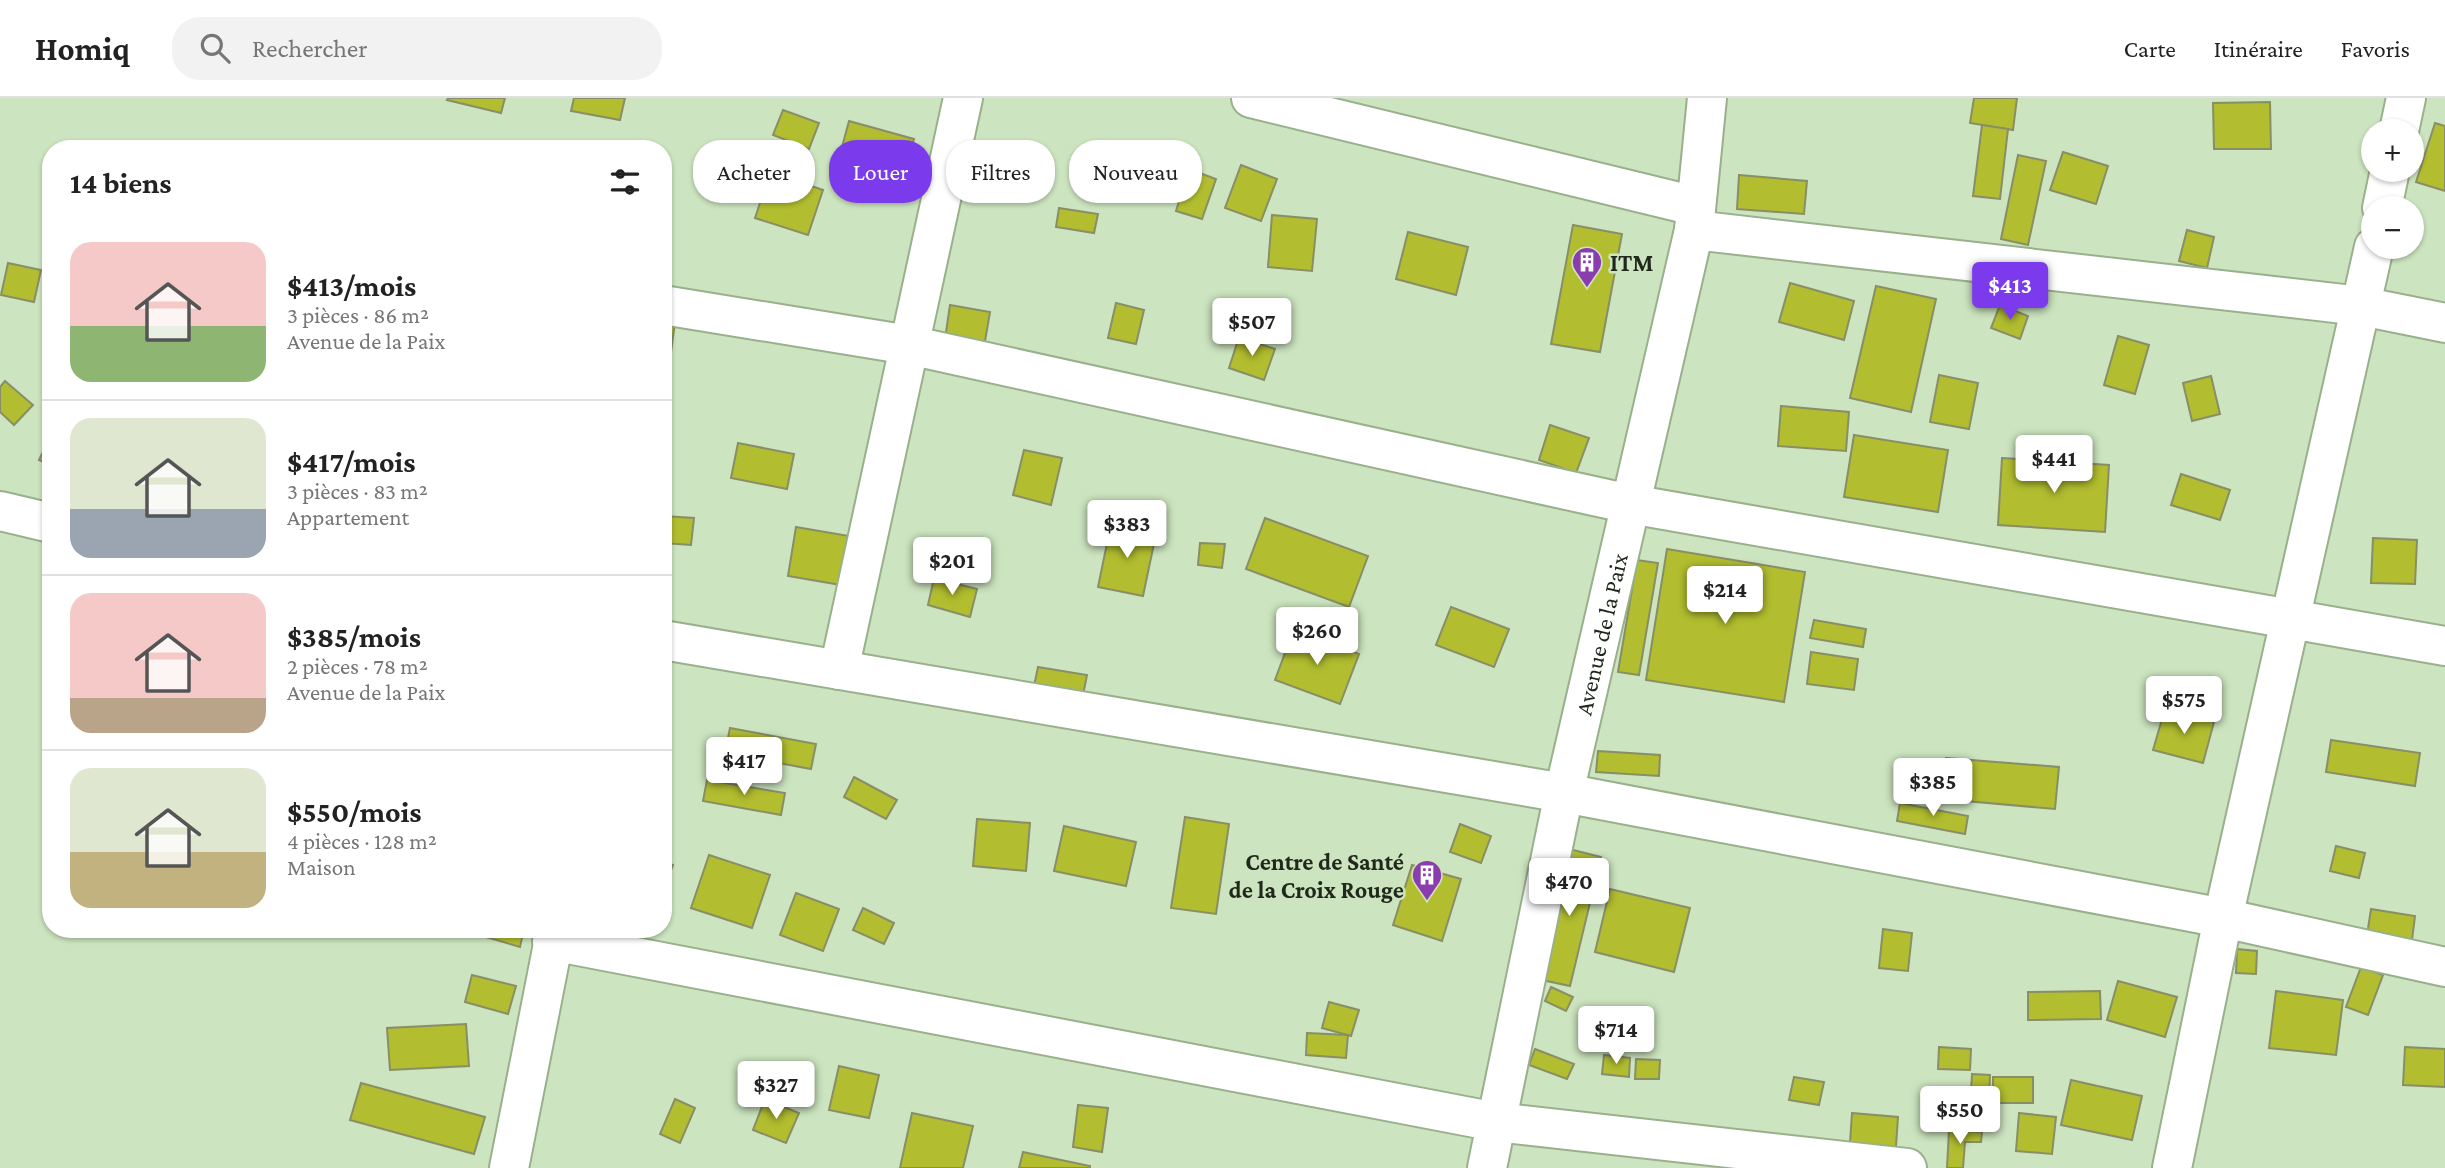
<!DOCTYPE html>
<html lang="fr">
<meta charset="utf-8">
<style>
:root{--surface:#fff;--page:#f2f2f2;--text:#222;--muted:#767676;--line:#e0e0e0;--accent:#7c3aed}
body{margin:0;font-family:"Crimson Pro",serif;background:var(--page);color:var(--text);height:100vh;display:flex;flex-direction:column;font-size:26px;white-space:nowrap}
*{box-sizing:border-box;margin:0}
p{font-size:23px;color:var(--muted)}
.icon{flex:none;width:38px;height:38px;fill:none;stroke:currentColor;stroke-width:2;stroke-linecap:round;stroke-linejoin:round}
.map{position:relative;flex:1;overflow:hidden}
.side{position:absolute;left:42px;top:42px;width:630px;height:798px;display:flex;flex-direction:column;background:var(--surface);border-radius:28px;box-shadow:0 2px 5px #0004}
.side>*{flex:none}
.hud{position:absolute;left:693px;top:42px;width:665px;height:63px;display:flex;gap:14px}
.controls{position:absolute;left:2361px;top:21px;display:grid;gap:14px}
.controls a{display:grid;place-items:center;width:63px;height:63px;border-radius:50%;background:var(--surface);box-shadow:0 2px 5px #0004;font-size:35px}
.price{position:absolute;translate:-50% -60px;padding:0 16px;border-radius:7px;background:#fff;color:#222;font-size:23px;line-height:46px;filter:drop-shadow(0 2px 4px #0008)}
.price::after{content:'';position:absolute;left:50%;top:42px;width:21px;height:16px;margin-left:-10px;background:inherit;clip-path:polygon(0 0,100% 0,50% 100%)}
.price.on{background:var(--accent);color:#fff}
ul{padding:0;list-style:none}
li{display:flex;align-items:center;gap:21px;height:175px;padding:0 28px}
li+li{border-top:2px solid var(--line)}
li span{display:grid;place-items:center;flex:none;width:196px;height:140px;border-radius:21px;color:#555}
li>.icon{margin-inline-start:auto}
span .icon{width:84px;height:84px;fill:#fffc;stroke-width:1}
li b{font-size:30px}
h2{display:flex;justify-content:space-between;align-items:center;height:84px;padding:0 28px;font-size:30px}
.chip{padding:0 24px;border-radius:28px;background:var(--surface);box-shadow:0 2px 5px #0004;font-size:24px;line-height:63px}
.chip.on{background:var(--accent);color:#fff}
header{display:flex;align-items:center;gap:42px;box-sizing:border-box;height:98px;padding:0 35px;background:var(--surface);border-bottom:2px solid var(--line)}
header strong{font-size:33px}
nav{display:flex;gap:38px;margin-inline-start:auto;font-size:24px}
.search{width:490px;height:63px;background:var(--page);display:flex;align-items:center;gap:18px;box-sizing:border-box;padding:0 24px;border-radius:28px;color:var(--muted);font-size:26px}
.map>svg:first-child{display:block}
.building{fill:#b2be2f;stroke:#888e66;stroke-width:2}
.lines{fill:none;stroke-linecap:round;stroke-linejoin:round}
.minor-casing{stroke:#99b08c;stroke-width:42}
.tertiary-casing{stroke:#99b08c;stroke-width:42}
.minor{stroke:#fff;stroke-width:38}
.tertiary{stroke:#fff;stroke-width:38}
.labels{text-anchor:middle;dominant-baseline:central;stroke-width:5;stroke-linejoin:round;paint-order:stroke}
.poi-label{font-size:24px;font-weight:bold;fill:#1f281a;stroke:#cce4bf;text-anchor:start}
.street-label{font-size:24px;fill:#1f281a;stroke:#cce4bf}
</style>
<header>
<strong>Homiq</strong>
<div class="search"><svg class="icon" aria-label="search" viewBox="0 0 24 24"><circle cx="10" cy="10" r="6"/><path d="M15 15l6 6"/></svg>Rechercher</div>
<nav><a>Carte</a><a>Itinéraire</a><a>Favoris</a></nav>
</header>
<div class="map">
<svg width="2445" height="1070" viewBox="0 0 2445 1070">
<rect width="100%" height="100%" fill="#cce4bf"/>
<g class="building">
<path d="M 448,0 L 505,0 L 501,15 L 447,2 Z"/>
<path d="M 574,0 L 625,0 L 620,22 L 571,13 Z"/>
<path d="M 1974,0 L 2017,0 L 2013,32 L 1970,25 Z"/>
<path d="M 2270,4 L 2271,51 L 2214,51 L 2213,5 Z"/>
<path d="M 783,12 L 819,25 L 809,51 L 773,37 Z"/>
<path d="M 849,23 L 914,41 L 904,78 L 839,60 Z"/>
<path d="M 2435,25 L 2445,28 L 2445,93 L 2416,84 Z"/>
<path d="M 1982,27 L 2008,31 L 2000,101 L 1973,98 Z"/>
<path d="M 2063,54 L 2108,68 L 2096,106 L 2050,92 Z"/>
<path d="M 2018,57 L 2046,63 L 2028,147 L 2001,141 Z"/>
<path d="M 1241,67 L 1277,81 L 1261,123 L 1225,110 Z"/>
<path d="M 1189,71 L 1216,81 L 1202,121 L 1176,113 Z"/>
<path d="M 770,74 L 823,92 L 808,137 L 755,120 Z"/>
<path d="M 1739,77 L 1807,83 L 1804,116 L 1737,111 Z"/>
<path d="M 1059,110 L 1098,116 L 1094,135 L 1056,129 Z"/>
<path d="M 1272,117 L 1317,121 L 1312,173 L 1268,169 Z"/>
<path d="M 1573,127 L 1622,136 L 1600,254 L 1551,246 Z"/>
<path d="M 2187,132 L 2214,139 L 2207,170 L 2179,163 Z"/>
<path d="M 1408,134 L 1468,149 L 1456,197 L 1396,181 Z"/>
<path d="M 8,165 L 41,172 L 34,204 L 1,197 Z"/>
<path d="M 1790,185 L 1854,203 L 1844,242 L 1779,224 Z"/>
<path d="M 1876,188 L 1936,201 L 1911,314 L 1850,300 Z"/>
<path d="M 1116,205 L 1144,212 L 1136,246 L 1108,240 Z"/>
<path d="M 950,207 L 990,214 L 983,255 L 944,248 Z"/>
<path d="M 2000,207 L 2028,218 L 2020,241 L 1991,230 Z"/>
<path d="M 663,214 L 676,216 L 670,262 L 663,261 Z"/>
<path d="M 2118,238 L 2149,247 L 2135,296 L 2104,287 Z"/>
<path d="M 1239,239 L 1275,251 L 1264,282 L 1229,270 Z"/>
<path d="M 1939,277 L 1978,285 L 1969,331 L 1930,324 Z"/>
<path d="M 2211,278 L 2220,316 L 2192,323 L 2183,285 Z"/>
<path d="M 5,283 L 33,307 L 14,327 L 0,314 L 0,289 Z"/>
<path d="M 1781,308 L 1849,314 L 1846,353 L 1778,348 Z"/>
<path d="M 1550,327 L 1589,340 L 1576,375 L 1539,362 Z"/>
<path d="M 51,337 L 51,367 L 39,362 Z"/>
<path d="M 1854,337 L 1948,352 L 1938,414 L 1844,399 Z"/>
<path d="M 738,345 L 794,356 L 787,391 L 731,380 Z"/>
<path d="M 1024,352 L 1062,360 L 1051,407 L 1013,397 Z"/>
<path d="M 2002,360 L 2109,367 L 2105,434 L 1998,427 Z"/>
<path d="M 2181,376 L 2230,392 L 2220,422 L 2171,407 Z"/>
<path d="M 663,418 L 694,420 L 691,447 L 663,445 Z"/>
<path d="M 1265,420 L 1368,458 L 1349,509 L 1246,471 Z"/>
<path d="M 1111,426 L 1156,436 L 1143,498 L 1098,489 Z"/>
<path d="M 796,429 L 849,438 L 841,487 L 788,478 Z"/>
<path d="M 2373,440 L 2417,442 L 2415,486 L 2371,485 Z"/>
<path d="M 1200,445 L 1225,446 L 1222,470 L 1198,467 Z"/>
<path d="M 1667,451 L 1805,474 L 1784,604 L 1646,582 Z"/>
<path d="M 1637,462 L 1658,465 L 1639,577 L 1618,574 Z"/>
<path d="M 934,480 L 977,491 L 970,519 L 928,507 Z"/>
<path d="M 1451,509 L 1509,531 L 1494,569 L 1436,547 Z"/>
<path d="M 1814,522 L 1866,531 L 1863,549 L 1810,540 Z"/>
<path d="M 1294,531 L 1359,556 L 1340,606 L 1275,582 Z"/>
<path d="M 1811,554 L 1858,561 L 1854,592 L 1807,586 Z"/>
<path d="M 1038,569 L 1087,577 L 1082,602 L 1033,593 Z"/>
<path d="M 2165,611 L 2214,624 L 2203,665 L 2153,652 Z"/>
<path d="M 730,630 L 816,646 L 811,671 L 725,655 Z"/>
<path d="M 2331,642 L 2420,655 L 2415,688 L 2326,674 Z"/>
<path d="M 1598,653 L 1660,657 L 1659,678 L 1596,674 Z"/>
<path d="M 1946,660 L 2059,669 L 2055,711 L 1943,701 Z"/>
<path d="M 854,679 L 897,702 L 886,721 L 844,699 Z"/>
<path d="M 707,682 L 785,695 L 781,717 L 703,703 Z"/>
<path d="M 1900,705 L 1968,718 L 1965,736 L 1897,723 Z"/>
<path d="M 1185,719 L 1229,726 L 1216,816 L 1171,810 Z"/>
<path d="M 977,721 L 1030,725 L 1026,773 L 973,768 Z"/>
<path d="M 1460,726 L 1491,738 L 1481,765 L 1450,754 Z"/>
<path d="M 1064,728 L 1136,744 L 1126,788 L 1054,773 Z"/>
<path d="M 2336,748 L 2365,755 L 2359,780 L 2330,773 Z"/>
<path d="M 1569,751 L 1601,759 L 1570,888 L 1537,881 Z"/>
<path d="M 709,757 L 770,777 L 752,830 L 691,810 Z"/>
<path d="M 663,763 L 673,767 L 663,792 Z"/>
<path d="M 1412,767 L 1461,781 L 1442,843 L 1393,827 Z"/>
<path d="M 1610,791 L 1690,810 L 1674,874 L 1595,854 Z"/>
<path d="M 796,795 L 839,811 L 823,853 L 780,837 Z"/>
<path d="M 863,810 L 894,825 L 884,846 L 853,832 Z"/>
<path d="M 2371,811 L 2415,818 L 2411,850 L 2366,844 Z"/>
<path d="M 488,831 L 524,831 L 520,849 L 486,839 Z"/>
<path d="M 622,831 L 648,831 L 645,840 Z"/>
<path d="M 1883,831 L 1912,835 L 1908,873 L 1879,870 Z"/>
<path d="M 2237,851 L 2257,853 L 2256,876 L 2236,875 Z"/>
<path d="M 2361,869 L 2383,877 L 2368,917 L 2346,909 Z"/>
<path d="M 472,877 L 516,888 L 508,916 L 465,904 Z"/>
<path d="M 2118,883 L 2177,899 L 2165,939 L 2107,922 Z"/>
<path d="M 1551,889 L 1573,899 L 1566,913 L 1545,903 Z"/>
<path d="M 2100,893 L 2101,921 L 2028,922 L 2028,894 Z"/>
<path d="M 2276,893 L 2343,902 L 2336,957 L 2269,950 Z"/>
<path d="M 1329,904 L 1359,912 L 1351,938 L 1322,930 Z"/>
<path d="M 466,926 L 469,968 L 390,972 L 387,930 Z"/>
<path d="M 1610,932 L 1624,933 L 1622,952 L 1609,952 Z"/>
<path d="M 1307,935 L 1348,937 L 1346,960 L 1306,957 Z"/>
<path d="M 1939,949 L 1971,951 L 1970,972 L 1938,971 Z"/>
<path d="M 2405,949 L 2445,951 L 2445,989 L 2403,987 Z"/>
<path d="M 1535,951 L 1574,966 L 1567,981 L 1529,967 Z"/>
<path d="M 1604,957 L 1630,960 L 1629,979 L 1602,976 Z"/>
<path d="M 1636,961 L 1660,962 L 1659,981 L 1635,981 Z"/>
<path d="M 839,968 L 879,977 L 869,1020 L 829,1012 Z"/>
<path d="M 1972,976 L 1990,977 L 1988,1029 L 1969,1029 Z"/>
<path d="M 1794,979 L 1824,984 L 1819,1007 L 1789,1002 Z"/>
<rect x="1993" y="979" width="40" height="26"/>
<path d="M 2071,982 L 2142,998 L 2132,1042 L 2061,1027 Z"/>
<path d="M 361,985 L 485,1019 L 474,1056 L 350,1022 Z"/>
<path d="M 675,1001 L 695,1010 L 680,1045 L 660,1036 Z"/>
<path d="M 765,1001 L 799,1015 L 786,1045 L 753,1032 Z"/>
<path d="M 1951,1002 L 1968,1004 L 1965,1025 L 1949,1024 Z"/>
<path d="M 1078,1007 L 1108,1010 L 1102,1054 L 1073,1049 Z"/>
<path d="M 912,1015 L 973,1028 L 963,1070 L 900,1070 Z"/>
<path d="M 1852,1015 L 1898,1019 L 1895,1063 L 1849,1059 Z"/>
<path d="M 2019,1015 L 2056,1019 L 2052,1056 L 2016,1053 Z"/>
<path d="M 1949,1032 L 1982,1034 L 1981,1044 L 1965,1044 L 1963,1070 L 1947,1070 Z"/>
<path d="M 1023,1054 L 1090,1068 L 1090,1070 L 1019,1070 Z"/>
</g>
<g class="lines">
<g class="minor-casing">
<g id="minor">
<path d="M 1251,0 L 1695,108"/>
<path d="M 2399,33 L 2406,0"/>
<path d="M 2382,110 L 2390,72"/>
<path d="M 1694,132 L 2361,208 L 2445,225"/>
<path d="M 663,207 L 909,247 L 1630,406 L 2445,548"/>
<path d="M 0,413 L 51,425"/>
<path d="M 663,542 L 1564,695 L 2223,820 L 2445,869"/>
<path d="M 839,572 L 963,0"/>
<path d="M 552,843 L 1496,1024 L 1907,1070"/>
<path d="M 509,1070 L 556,831"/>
<path d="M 2172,1070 L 2223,820 L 2374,149"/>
</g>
</g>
<g class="tertiary-casing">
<g id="tertiary">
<path id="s1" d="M 1487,1070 L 1564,695 L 1694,132 L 1707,0"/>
</g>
</g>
<use href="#minor" class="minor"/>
<use href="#tertiary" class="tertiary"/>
</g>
<defs>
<g id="building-pin" transform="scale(1.575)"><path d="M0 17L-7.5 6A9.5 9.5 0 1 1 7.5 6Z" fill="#8c3dad" stroke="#cce4bf"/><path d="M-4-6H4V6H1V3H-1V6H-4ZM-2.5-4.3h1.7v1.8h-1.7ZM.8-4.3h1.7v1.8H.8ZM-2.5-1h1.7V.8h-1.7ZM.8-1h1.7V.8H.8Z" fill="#fff"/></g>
</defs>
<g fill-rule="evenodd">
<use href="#building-pin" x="1587" y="164"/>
<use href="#building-pin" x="1427" y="777"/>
</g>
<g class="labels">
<g class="poi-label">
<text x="1610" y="164">ITM</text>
<text x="1404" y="763" text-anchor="end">Centre de Santé<tspan x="1404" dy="28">de la Croix Rouge</tspan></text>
</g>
<g class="street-label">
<text stroke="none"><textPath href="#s1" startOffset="546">Avenue de la Paix</textPath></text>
</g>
</g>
</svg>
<div class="controls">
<a>+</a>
<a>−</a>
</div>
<b class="price on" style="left:2010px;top:224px">$413</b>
<b class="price" style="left:1252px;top:260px">$507</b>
<b class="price" style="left:2054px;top:397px">$441</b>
<b class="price" style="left:1127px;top:462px">$383</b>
<b class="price" style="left:952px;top:499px">$201</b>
<b class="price" style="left:1725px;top:528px">$214</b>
<b class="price" style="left:1317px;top:569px">$260</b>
<b class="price" style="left:2184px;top:638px">$575</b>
<b class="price" style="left:744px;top:699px">$417</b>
<b class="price" style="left:1933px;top:720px">$385</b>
<b class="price" style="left:1569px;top:820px">$470</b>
<b class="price" style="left:1616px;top:968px">$714</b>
<b class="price" style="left:776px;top:1023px">$327</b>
<b class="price" style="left:1960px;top:1048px">$550</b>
<div class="hud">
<a class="chip">Acheter</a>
<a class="chip on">Louer</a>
<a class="chip">Filtres</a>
<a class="chip">Nouveau</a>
</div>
<section class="side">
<h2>14 biens<svg class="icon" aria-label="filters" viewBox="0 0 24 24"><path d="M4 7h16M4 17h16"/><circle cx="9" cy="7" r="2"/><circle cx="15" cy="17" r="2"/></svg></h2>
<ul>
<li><span style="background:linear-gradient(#f6c9c9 60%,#8fb573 0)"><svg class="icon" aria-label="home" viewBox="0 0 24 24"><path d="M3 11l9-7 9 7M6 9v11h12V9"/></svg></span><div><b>$413/mois</b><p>3 pièces · 86 m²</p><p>Avenue de la Paix</p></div></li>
<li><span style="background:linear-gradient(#dfe7d0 65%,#9aa5b1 0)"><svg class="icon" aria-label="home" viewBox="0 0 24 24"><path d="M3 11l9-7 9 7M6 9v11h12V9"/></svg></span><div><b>$417/mois</b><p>3 pièces · 83 m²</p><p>Appartement</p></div></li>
<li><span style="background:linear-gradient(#f6c9c9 75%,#b9a48a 0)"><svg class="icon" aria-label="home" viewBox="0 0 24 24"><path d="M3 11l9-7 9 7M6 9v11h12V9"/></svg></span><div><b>$385/mois</b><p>2 pièces · 78 m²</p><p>Avenue de la Paix</p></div></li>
<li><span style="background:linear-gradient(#dfe7d0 60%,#c2b280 0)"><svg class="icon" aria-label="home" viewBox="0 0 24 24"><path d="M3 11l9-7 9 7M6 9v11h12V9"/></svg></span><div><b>$550/mois</b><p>4 pièces · 128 m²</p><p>Maison</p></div></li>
</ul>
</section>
</div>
